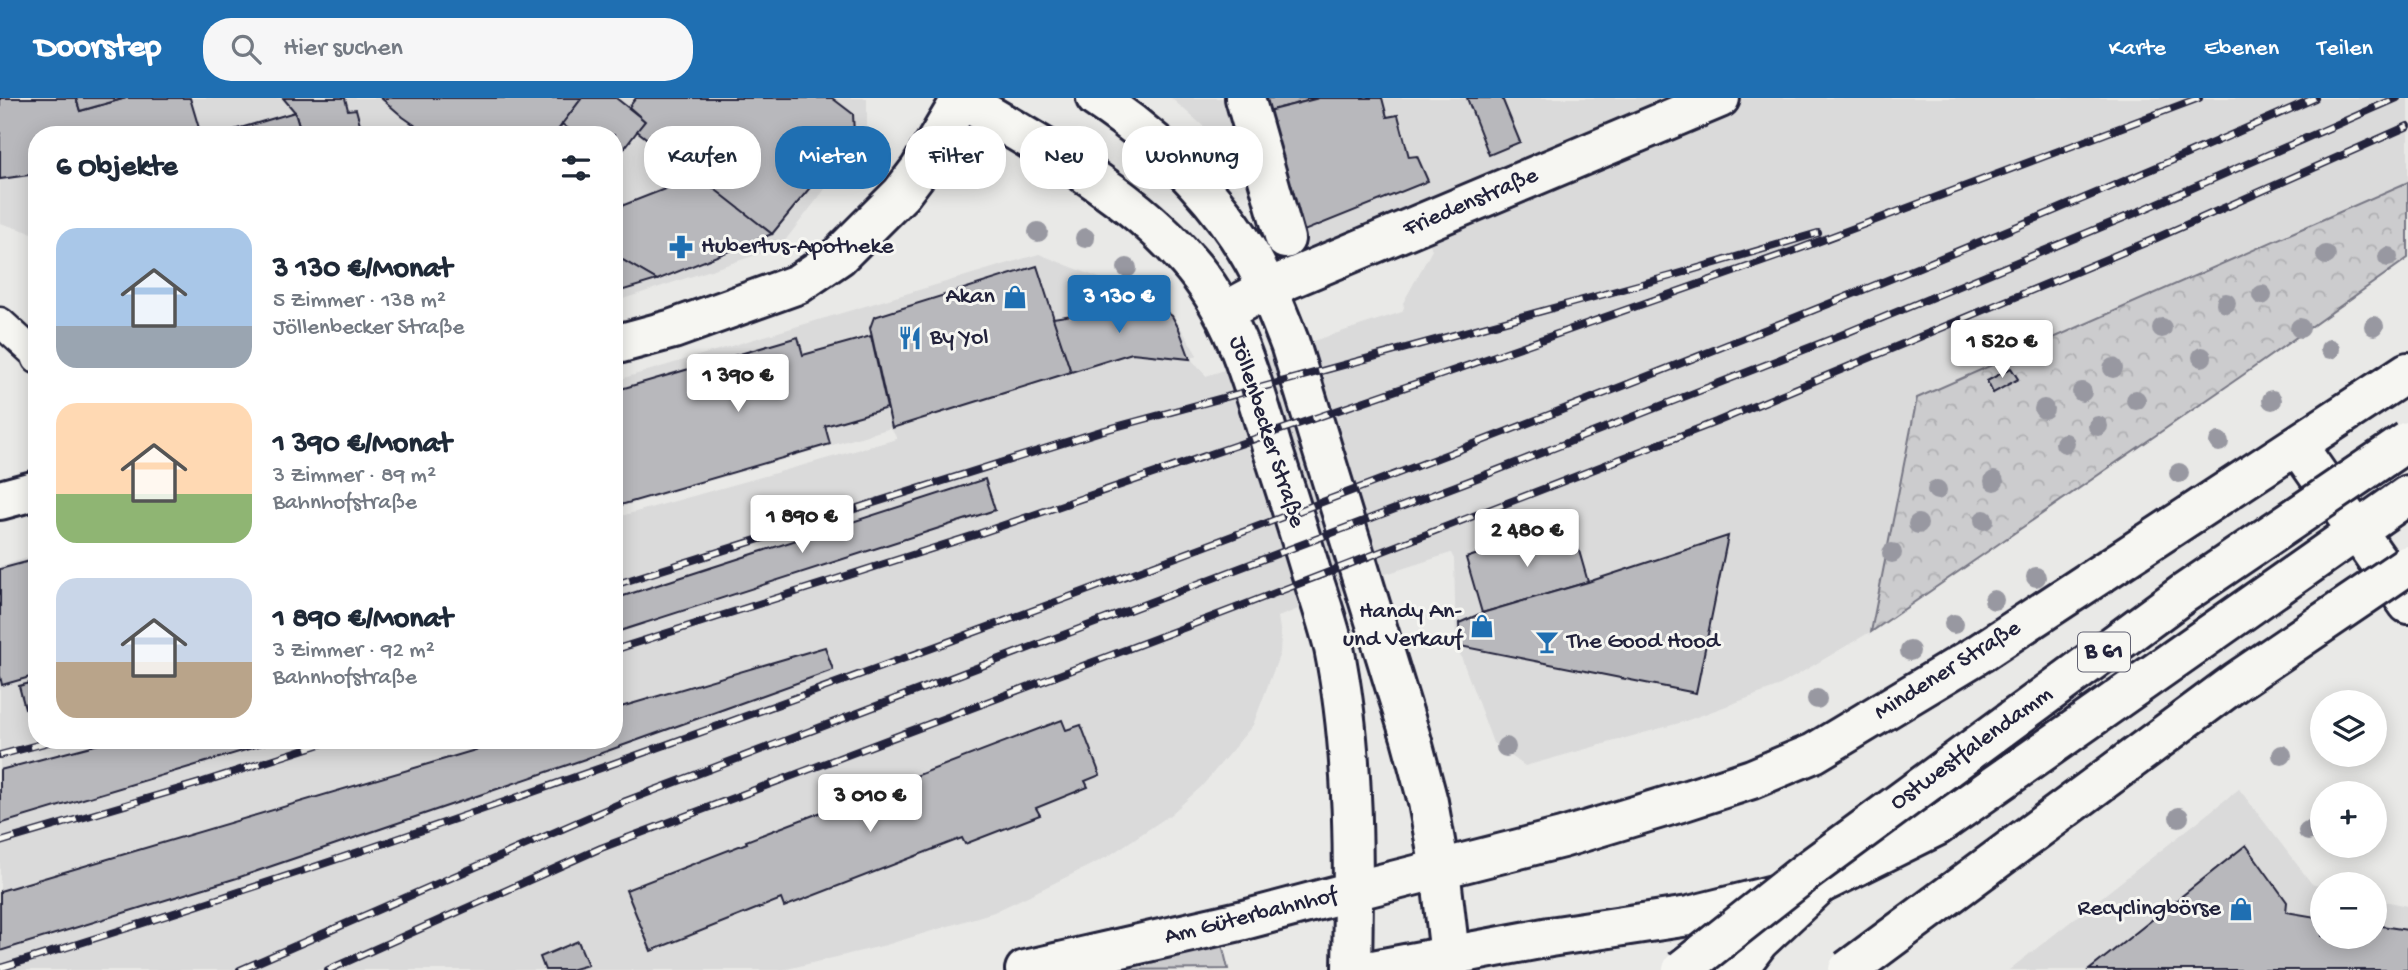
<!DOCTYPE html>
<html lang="de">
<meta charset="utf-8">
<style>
:root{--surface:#fff;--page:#f6f6f7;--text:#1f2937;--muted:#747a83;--accent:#1f6fb2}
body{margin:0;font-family:"Gochi Hand",sans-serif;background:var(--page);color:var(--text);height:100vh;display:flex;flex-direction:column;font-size:26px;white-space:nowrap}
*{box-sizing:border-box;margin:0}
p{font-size:23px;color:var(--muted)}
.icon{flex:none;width:38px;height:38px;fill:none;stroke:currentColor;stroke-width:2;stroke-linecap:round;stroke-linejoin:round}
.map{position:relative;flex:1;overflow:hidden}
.sheet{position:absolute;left:28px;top:28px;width:595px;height:623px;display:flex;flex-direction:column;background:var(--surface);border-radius:28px;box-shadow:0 4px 18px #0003}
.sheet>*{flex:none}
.guide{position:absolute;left:644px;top:28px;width:665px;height:63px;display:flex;gap:14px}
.fabs{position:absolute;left:2310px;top:592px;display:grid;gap:14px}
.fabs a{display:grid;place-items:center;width:77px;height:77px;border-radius:50%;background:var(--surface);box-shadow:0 4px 18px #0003;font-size:35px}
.price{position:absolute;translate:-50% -60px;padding:0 16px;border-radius:7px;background:#fff;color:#222;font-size:23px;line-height:46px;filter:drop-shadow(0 2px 4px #0008)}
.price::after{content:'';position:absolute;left:50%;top:42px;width:21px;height:16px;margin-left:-10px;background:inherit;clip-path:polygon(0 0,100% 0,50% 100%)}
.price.selected{background:var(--accent);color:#fff}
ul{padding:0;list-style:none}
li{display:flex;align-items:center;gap:21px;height:175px;padding:0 28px}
li span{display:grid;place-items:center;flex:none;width:196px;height:140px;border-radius:21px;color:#555}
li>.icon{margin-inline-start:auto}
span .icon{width:84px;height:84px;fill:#fffc;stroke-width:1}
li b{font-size:30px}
h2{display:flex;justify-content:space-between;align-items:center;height:84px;padding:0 28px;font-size:30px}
.chip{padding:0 24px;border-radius:28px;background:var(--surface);box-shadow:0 4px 18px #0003;font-size:24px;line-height:63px}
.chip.selected{background:var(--accent);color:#fff}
header{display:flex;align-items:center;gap:42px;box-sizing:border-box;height:98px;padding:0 35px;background:var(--accent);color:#fff}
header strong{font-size:33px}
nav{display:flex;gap:38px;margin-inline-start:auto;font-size:24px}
.search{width:490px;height:63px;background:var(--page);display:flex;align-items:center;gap:18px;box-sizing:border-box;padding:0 24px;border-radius:28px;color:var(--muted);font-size:26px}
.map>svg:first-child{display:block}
.built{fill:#dadada}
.grass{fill:#ccccce;stroke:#777784;stroke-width:2}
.park{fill:url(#park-crowns);stroke:#777784;stroke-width:2}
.building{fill:#b8b8bc;stroke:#22223b;stroke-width:2}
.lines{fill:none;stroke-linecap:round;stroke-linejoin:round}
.lane-casing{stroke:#22223b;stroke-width:33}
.street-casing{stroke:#22223b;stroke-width:44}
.secondary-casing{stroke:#22223b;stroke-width:44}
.primary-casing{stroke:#22223b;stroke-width:44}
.lane{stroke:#f6f6f2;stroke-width:28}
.street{stroke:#f6f6f2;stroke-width:38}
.secondary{stroke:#f6f6f2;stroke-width:38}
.primary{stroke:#f6f6f2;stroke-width:38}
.rail-casing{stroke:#22223b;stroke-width:8}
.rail{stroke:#f6f6f2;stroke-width:5;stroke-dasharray:16;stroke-linecap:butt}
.highway-bridge-casing{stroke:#22223b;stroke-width:44;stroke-linecap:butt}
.highway-bridge{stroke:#f6f6f2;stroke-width:38}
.tree{fill:#9898a1}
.labels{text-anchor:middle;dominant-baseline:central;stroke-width:6;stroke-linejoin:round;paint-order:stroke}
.shield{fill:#f6f6f2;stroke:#626272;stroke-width:2}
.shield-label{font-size:23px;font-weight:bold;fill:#22223b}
.street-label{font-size:24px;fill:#22223b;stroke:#f6f6f2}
.poi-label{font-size:24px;fill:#22223b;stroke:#f6f6f2;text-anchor:start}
</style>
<header>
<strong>Doorstep</strong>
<div class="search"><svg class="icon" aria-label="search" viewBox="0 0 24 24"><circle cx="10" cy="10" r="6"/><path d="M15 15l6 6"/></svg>Hier suchen</div>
<nav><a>Karte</a><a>Ebenen</a><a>Teilen</a></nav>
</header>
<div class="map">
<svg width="2408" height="872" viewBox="0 0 2408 872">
<defs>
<pattern id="park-crowns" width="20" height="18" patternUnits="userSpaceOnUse" patternTransform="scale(1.75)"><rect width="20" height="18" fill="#ccccce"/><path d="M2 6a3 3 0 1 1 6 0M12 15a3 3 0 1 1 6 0" fill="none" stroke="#afafb2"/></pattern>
</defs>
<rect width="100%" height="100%" fill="#e9e9e7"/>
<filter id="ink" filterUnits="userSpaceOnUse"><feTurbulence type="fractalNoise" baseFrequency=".0143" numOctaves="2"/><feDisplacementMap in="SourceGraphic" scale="14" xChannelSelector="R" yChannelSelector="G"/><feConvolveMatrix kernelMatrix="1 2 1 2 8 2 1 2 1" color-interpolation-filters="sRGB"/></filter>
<g filter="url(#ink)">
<g class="built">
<path d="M 0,0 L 867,0 L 867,37 L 780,149 L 614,204 L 614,37 L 37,37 L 37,141 L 32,135 L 0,125 Z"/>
<path d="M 1171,0 L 2408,0 L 2408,84 L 1918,300 L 1870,534 L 1775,590 L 1683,624 L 1525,668 L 1493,645 L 1456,545 L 1454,461 L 1451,455 L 1386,476 L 1278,519 L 1281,537 L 1280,555 L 1253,627 L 1202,688 L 1170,717 L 1107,759 L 1034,795 L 994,814 L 886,847 L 783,872 L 0,872 L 0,468 L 37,457 L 37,642 L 614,642 L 614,420 L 897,341 L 891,330 L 614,411 L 614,283 L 1039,156 L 1167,207 L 1197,257 L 1191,261 L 1206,278 L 1402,214 L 1404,209 L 1403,205 L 1432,152 L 1418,109 L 1308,150 L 1282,143 L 1261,106 L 1236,69 L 1202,27 Z"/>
<path d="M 2239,691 L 2312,786 L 2322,789 L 2322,838 L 2375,838 L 2375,801 L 2408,808 L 2408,872 L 2009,872 Z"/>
</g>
<path class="grass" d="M 1222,846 L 1228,871 L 1104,872 Z"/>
<path class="park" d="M 2408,84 L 2408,160 L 2243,277 L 1871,534 L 1917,300 Z"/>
<g class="building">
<path d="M 0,0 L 76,0 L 80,13 L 126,0 L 190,0 L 201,37 L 37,37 L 37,76 L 0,81 Z"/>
<path d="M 76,0 L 126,0 L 80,13 Z"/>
<path d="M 283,0 L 345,0 L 348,12 L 356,11 L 363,37 L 302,37 L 295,14 Z"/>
<path d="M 381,0 L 582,0 L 554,37 L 429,37 L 403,19 Z"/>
<path d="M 582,0 L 616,0 L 645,23 L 614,64 L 614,37 L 577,37 L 562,26 Z"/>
<path d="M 636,0 L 832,0 L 853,16 L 854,36 L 772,136 L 637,33 L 645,23 L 629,9 Z"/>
<path d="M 1256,0 L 1319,0 L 1260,15 Z"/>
<path d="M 1319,0 L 1382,0 L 1387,19 L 1398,17 L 1409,59 L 1417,58 L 1428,83 L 1304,133 L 1287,124 L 1260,15 Z"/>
<path d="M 1467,0 L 1502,0 L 1520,44 L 1489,57 Z"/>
<path d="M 295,14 L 302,37 L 220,37 L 237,31 Z"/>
<path d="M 698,78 L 772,136 L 657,182 L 614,157 L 614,106 L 619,109 Z"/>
<path d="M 614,157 L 657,182 L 614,195 Z"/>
<path d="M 1037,168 L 1071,274 L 892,330 L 870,230 L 874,219 Z"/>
<path d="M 1142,206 L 1160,210 L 1172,218 L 1179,231 L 1190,261 L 1132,255 L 1071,274 L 1053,220 Z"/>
<path d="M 871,238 L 887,310 L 825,328 L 830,346 L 614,409 L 614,293 L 798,239 L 803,257 Z"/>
<path d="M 2011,270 L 2018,281 L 1993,295 L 1987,283 Z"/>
<path d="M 985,381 L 995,412 L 614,535 L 614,501 Z"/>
<path d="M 1571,425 L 1588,484 L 1482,515 L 1466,460 Z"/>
<path d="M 1728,438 L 1696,595 L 1460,548 L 1459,525 L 1482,515 L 1588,484 Z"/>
<path d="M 37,461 L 37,577 L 2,587 L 0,578 L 0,471 Z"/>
<path d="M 825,549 L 833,572 L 585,661 L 237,780 L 0,853 L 0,793 L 509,642 L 614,642 L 614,611 Z"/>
<path d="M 37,583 L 37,607 L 25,610 L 19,588 Z"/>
<path d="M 1062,622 L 1066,632 L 1081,627 L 1100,677 L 1085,683 L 1088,689 L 1036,710 L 1040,717 L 965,746 L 962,740 L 784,809 L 781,801 L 651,853 L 626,792 L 747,745 L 746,743 Z"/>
<path d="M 114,642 L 279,642 L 0,726 L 0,672 Z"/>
<path d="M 2246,747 L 2287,804 L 2286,814 L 2322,820 L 2322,838 L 2375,838 L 2375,827 L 2408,832 L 2408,872 L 2089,872 Z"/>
<path d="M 578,843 L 588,867 L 570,872 L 545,872 L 540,859 Z"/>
</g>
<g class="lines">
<g class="lane-casing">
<path id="lane" d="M 0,224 L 35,256 L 37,261"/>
</g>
<g class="street-casing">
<g id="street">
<path d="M 1245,0 L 1285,141"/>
<path d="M 1224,214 L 1268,190 L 1720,0"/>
<path d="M 614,247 L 673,231 L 798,186 L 839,158 L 901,96 L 920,71 L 962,0"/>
<path d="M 2297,347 L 2408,506"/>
<path d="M 0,402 L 37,392"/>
</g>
</g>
<g class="secondary-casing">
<g id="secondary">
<path d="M 960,0 C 1040,48 1125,91 1187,162 C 1235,215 1253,286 1273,353 C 1286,393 1299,434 1311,474 C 1319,499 1328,525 1334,550 C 1355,654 1354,767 1352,872"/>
<path d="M 1096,0 C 1167,47 1233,113 1268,192 C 1276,210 1283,228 1290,246 L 1411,640 L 1428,704 L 1440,771 L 1450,858 L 1449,872"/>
<path d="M 1353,793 L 1562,740 L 1681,704 L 1752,681 L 1814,655 L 1980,555 L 2408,274"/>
<path d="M 1373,872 L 1550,839 L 1689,818 L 1822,785 L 1937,728 L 2408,397"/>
<path d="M 1737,872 L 1759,843 L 1820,786"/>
</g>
</g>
<g class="primary-casing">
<path id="primary" d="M 1025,872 L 1244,822 L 1353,793"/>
</g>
<use href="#lane" class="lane"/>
<use href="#street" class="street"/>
<use href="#secondary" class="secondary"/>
<use href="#primary" class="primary"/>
<g class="rail-casing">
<g id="rail">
<path d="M 614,487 L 1101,333 L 1671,178 L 1818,135"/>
<path d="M 614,552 L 978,436 L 1455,272 L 1796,152 L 2199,0"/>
<path d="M 0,657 L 56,642"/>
<path d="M 0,744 L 203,684 L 333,642"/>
<path d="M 0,870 C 384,752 762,614 1139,473 C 1535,325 1928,172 2315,0"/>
<path d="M 240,872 L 626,703 L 1490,375 L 1834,240 L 2140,113 L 2397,0"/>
<path d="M 328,872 L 601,750 L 1236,510 L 1716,324 L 2152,142 L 2408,28"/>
</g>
</g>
<use href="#rail" class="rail"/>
<g class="highway-bridge-casing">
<g id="highway-bridge">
<path d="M 1682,872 L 1807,773 L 2183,496 L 2408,343"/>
<path d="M 1848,872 L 2237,583 L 2408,467"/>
</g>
</g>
<use href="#highway-bridge" class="highway-bridge"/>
</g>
<g class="tree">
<circle cx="1210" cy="42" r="10"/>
<circle cx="1038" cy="134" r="10"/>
<circle cx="1085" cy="140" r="10"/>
<circle cx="2326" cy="157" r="10"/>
<circle cx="2388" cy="159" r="10"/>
<circle cx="1127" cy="170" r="10"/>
<circle cx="2262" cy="197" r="10"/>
<circle cx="2226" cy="205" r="10"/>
<circle cx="2374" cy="228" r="10"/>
<circle cx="2162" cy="230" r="10"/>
<circle cx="2300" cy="230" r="10"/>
<circle cx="2330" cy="251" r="10"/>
<circle cx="2202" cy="259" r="10"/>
<circle cx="2113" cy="270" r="10"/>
<circle cx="2082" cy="294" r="10"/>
<circle cx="2136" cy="302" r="10"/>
<circle cx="2272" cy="302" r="10"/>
<circle cx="2044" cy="311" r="10"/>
<circle cx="2098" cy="328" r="10"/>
<circle cx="2219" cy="344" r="10"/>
<circle cx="2065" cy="345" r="10"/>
<circle cx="2179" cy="375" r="10"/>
<circle cx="1994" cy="383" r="10"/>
<circle cx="1937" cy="392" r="10"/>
<circle cx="1984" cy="422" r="10"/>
<circle cx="1918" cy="426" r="10"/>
<circle cx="1892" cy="455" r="10"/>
<circle cx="2036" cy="479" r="10"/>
<circle cx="1994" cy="502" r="10"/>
<circle cx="1954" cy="526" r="10"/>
<circle cx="1910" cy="553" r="10"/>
<circle cx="1817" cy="601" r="10"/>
<circle cx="1506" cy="649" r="10"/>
<circle cx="2282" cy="657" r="10"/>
<circle cx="2179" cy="719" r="10"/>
<circle cx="2308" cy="733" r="10"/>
</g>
</g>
<defs>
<g id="pharmacy-bare" transform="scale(1.89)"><path d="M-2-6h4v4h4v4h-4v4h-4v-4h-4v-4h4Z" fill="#1f6fb2" stroke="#f6f6f2" stroke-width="2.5" paint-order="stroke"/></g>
<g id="shop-bare" transform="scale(1.89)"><path d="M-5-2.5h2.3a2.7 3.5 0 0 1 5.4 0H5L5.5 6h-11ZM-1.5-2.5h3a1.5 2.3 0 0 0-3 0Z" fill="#1f6fb2" stroke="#f6f6f2" stroke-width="2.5" paint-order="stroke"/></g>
<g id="restaurant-bare" transform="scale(1.89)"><path d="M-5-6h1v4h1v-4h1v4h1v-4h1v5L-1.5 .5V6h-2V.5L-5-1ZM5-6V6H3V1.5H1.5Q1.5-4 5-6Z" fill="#1f6fb2" stroke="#f6f6f2" stroke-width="2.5" paint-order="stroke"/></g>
<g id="bar-bare" transform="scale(1.89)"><path d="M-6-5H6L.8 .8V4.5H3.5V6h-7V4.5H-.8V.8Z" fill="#1f6fb2" stroke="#f6f6f2" stroke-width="2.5" paint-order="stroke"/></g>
</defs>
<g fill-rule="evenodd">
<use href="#pharmacy-bare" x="681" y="149"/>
<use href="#shop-bare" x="1015" y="199"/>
<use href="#restaurant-bare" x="910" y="240"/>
<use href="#shop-bare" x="1482" y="528"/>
<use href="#bar-bare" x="1547" y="544"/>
<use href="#shop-bare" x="2241" y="811"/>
</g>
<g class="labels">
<rect class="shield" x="2078" y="534.5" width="52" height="39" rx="5"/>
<g class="shield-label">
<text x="2104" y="554">B 61</text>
</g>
<g class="street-label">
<text transform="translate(1471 105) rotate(-23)">Friedenstraße</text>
<text transform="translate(1266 334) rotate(72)">Jöllenbecker Straße</text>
<text transform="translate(1948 573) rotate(-32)">Mindener Straße</text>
<text transform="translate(1972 651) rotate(-36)">Ostwestfalendamm</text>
<text transform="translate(1251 819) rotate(-14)">Am Güterbahnhof</text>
</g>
<g class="poi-label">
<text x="701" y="149">Hubertus-Apotheke</text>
<text x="995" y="199" text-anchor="end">Akan</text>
<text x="930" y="240">By Yol</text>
<text x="1462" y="514" text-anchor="end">Handy An-<tspan x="1462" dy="28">und Verkauf</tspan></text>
<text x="1567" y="544">The Good Hood</text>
<text x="2221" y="811" text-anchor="end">Recyclingbörse</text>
</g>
</g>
</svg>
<div class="fabs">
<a><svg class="icon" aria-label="layers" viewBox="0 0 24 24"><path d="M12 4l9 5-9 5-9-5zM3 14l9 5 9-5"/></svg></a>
<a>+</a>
<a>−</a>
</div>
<b class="price selected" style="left:1119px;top:237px">3 130 €</b>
<b class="price" style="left:2002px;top:282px">1 520 €</b>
<b class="price" style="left:738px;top:316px">1 390 €</b>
<b class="price" style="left:802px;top:457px">1 890 €</b>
<b class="price" style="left:1527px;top:471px">2 480 €</b>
<b class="price" style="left:870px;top:736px">3 010 €</b>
<div class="guide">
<a class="chip">Kaufen</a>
<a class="chip selected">Mieten</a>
<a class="chip">Filter</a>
<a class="chip">Neu</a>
<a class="chip">Wohnung</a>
</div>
<section class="sheet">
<h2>6 Objekte<svg class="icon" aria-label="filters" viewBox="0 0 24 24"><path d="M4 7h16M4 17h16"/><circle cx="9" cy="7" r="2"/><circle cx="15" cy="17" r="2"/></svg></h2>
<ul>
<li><span style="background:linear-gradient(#a9c7e8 70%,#9aa5b1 0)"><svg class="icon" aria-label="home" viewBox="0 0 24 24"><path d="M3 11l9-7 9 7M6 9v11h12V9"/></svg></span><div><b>3 130 €/Monat</b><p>5 Zimmer · 138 m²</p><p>Jöllenbecker Straße</p></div></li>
<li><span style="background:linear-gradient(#ffd9b3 65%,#8fb573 0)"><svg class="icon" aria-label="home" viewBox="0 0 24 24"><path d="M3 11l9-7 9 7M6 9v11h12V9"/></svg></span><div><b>1 390 €/Monat</b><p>3 Zimmer · 89 m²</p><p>Bahnhofstraße</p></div></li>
<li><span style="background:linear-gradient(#c9d6e8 60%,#b9a48a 0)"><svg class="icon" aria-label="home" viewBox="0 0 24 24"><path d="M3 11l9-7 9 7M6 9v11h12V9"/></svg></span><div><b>1 890 €/Monat</b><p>3 Zimmer · 92 m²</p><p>Bahnhofstraße</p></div></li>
</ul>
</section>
</div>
